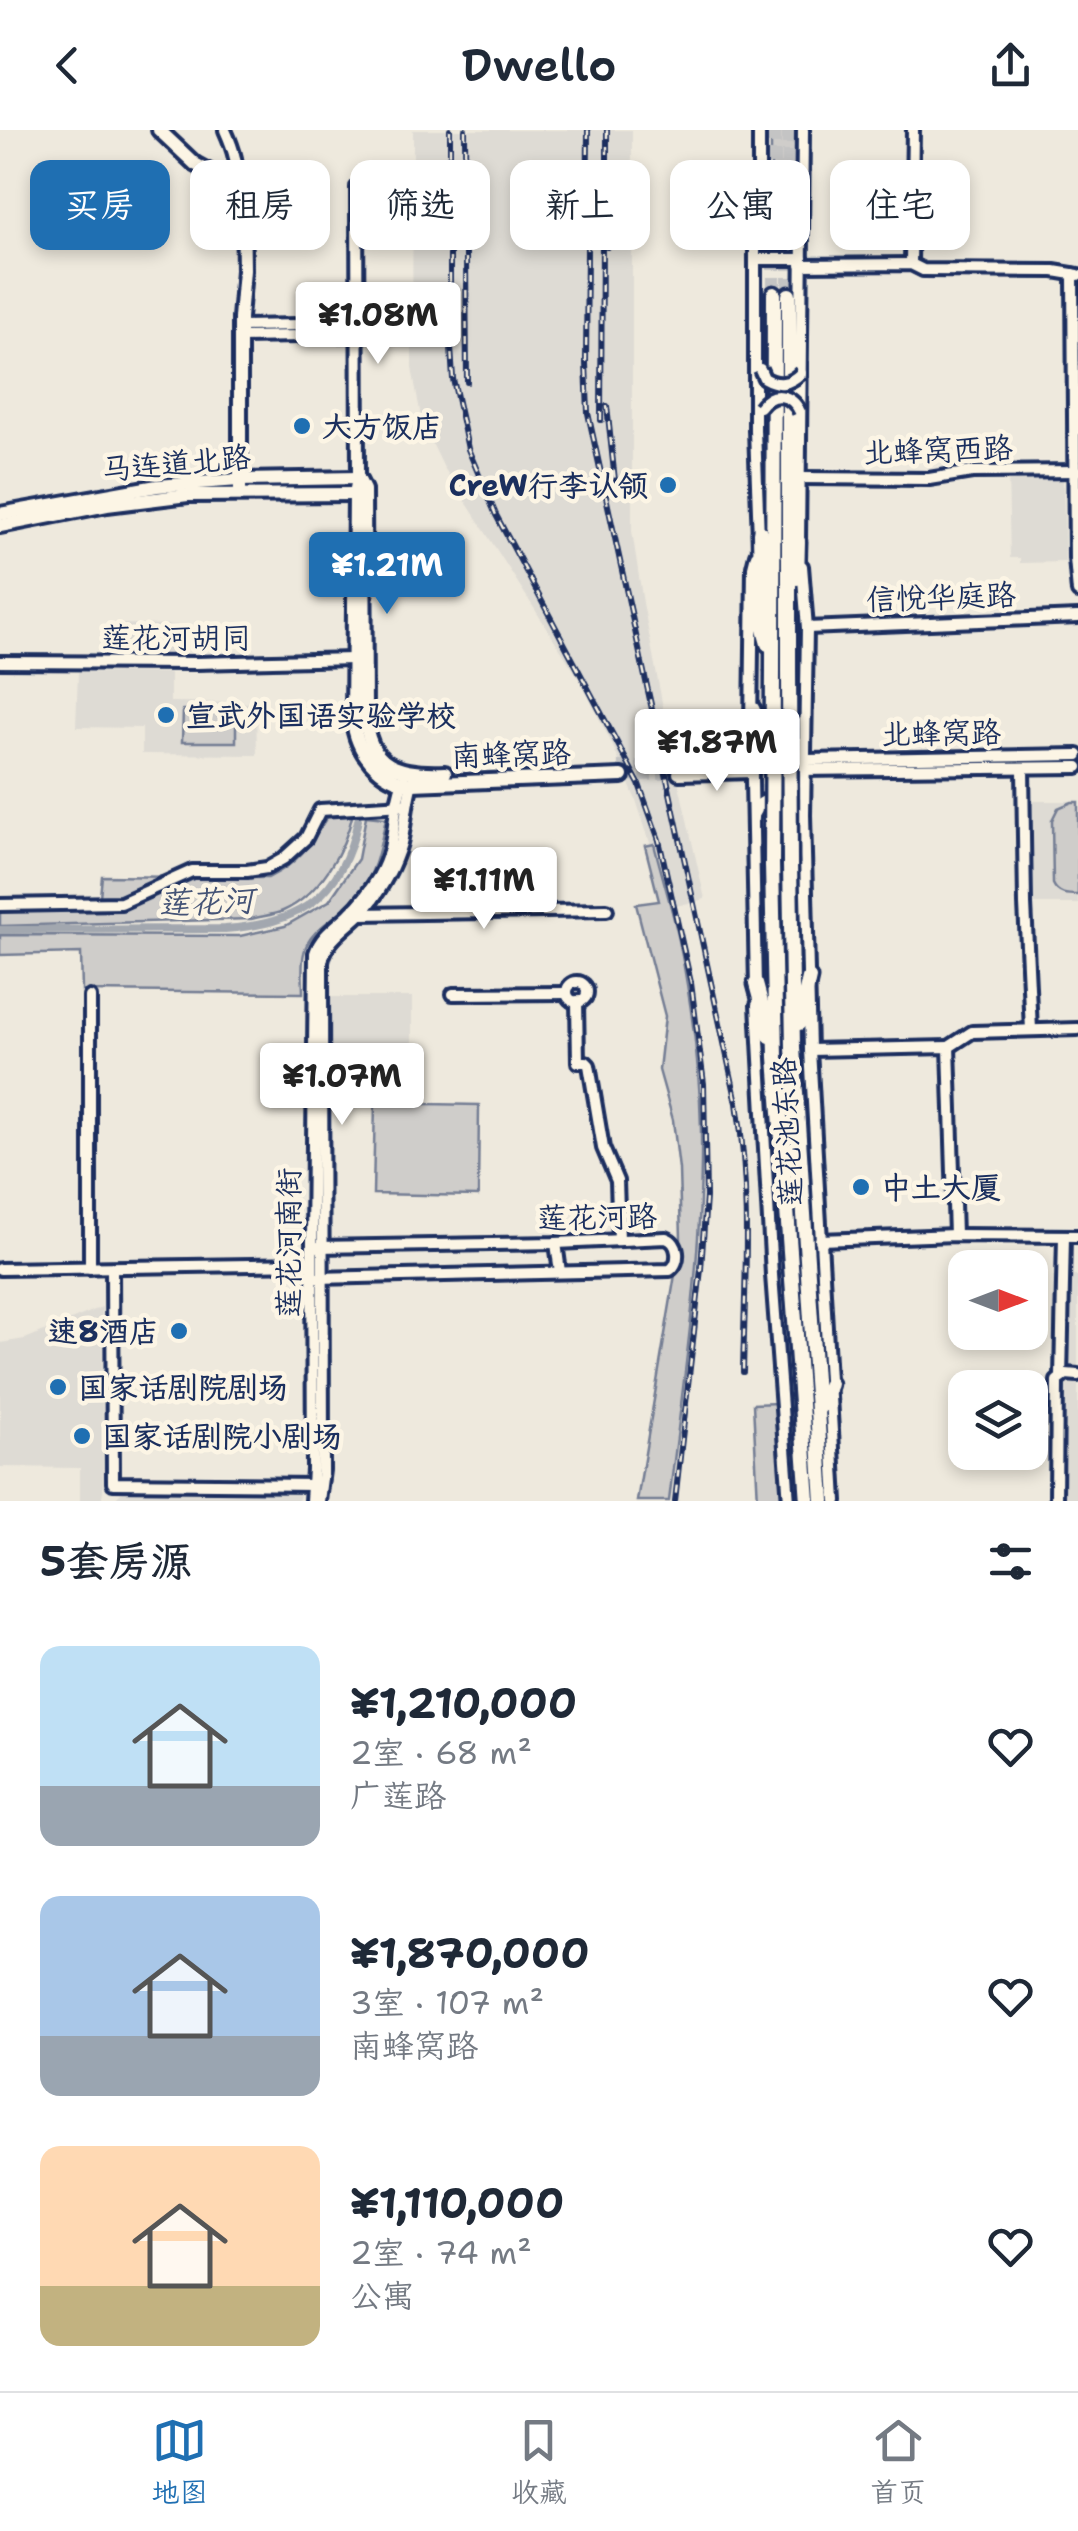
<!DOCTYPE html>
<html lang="zh">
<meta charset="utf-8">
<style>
:root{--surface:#fff;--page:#f6f6f7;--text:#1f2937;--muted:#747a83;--line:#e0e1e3;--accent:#1f6fb2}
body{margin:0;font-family:"Shantell Sans","LXGW WenKai TC",sans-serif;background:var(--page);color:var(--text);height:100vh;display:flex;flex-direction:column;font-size:38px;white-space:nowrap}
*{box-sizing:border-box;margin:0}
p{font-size:32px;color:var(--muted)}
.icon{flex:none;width:55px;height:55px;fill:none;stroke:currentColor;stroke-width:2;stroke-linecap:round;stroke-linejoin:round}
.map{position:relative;height:1371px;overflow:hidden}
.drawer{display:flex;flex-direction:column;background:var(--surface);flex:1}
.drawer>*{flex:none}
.top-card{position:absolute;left:30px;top:30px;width:1020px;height:90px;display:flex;gap:20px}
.needle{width:65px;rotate:90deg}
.fabs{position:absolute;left:948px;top:1120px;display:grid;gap:20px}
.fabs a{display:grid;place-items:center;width:100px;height:100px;border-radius:20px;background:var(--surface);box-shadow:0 5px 15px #0003;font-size:50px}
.price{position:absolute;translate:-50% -85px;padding:0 22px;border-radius:10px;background:#fff;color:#222;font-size:32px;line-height:65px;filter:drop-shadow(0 2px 5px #0008)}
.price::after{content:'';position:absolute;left:50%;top:60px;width:30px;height:22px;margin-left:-15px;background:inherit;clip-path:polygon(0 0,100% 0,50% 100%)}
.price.on{background:var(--accent);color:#fff}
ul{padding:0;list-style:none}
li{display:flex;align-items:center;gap:30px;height:250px;padding:0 40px}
li span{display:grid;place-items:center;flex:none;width:280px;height:200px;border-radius:20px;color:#555}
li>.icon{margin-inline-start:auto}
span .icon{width:120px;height:120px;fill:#fffc;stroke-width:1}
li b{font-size:42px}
h2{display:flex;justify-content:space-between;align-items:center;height:120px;padding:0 40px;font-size:42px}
.chip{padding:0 35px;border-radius:20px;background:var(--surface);box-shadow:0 5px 15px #0003;font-size:35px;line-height:90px}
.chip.on{background:var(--accent);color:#fff}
header{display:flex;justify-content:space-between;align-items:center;height:130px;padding:0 40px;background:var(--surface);font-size:45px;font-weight:600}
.tabs{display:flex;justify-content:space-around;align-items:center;height:140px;border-top:2px solid var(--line);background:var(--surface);font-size:28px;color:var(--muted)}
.tabs a{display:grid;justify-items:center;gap:5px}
.tabs .on{color:var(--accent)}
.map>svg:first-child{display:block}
.built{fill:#dedbd4}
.green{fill:#cfcdca;stroke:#757e94;stroke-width:2.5}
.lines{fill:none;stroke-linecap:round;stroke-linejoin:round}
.canal{stroke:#a2a7af;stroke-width:8}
.major-tunnel{stroke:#c4c4c4;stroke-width:12;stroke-dasharray:12 6;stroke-linecap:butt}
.highway-tunnel{stroke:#c4c4c4;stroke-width:14;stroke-dasharray:14 7;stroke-linecap:butt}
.minor-casing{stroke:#1b2f5e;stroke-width:18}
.major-casing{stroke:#1b2f5e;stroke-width:20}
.highway-casing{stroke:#1b2f5e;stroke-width:21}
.minor{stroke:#fcf5e5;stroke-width:10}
.major{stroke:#fcf5e5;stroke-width:12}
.highway{stroke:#fcf5e5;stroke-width:14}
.rail-casing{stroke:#1b2f5e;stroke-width:6}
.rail{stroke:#fcf5e5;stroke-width:2.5;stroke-dasharray:8;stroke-linecap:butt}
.minor-bridge-casing{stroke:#1b2f5e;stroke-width:18;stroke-linecap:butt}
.highway-bridge-casing{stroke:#1b2f5e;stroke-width:21;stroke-linecap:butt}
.minor-bridge{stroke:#fcf5e5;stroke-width:10}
.highway-bridge{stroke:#fcf5e5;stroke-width:14}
.poi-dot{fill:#1f6fb2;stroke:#fcf5e5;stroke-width:4}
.labels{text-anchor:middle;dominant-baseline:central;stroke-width:9;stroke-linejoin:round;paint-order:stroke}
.poi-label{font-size:30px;font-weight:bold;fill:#1b2f5e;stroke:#fcf5e5;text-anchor:start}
.street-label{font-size:30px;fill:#1b2f5e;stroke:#fcf5e5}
.water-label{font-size:32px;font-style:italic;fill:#445376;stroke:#fcf5e5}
</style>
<header><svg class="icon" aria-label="back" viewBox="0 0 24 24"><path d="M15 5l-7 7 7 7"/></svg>Dwello<svg class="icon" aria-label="share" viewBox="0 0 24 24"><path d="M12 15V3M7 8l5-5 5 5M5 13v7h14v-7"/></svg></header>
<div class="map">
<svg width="1078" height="1371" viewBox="0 0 1078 1371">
<rect width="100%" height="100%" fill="#eee9dd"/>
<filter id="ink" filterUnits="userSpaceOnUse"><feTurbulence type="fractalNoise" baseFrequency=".01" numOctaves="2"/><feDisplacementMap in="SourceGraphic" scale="20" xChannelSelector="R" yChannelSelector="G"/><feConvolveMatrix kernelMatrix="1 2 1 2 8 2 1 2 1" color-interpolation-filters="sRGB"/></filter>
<g filter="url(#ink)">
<g class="built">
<path d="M 413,0 L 632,0 L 632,401 L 643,473 L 671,619 L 705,769 L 672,777 L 657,713 L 650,713 L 636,670 L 611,612 L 580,550 L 443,336 L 422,292 L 412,238 Z"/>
<path d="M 1063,343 L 1065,432 L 1020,433 L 1020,428 L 1010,428 L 1008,344 Z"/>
<path d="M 115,494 L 177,495 L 177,529 L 115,530 Z"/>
<path d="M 78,542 L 170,543 L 170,572 L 256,573 L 257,625 L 142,624 L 142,598 L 76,597 Z"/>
<path d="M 1027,671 L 1078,671 L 1078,774 L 1025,774 Z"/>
<rect x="328" y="867" width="84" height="67"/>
<path d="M 1078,1146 L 1078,1371 L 1051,1371 L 1053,1147 Z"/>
<path d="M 102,1177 L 103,1361 L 101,1371 L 80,1371 L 80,1338 L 0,1337 L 0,1213 L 25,1209 Z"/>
<path d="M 124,1360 L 300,1364 L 298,1371 L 113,1371 Z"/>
</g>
<g class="green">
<path d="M 771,0 L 798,0 L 799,109 C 794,118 789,121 779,119 L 771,109 Z"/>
<path d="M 183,580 L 236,580 L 236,612 L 182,612 Z"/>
<path d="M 1072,672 L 1078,672 L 1078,765 C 1067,765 1058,765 1053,754 L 1052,690 L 1058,678 Z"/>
<path d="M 353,683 C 345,720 319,765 283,781 C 274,785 262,786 251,789 L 0,796 L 0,778 L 99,777 L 102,746 L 268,748 C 300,732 309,716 327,687 Z"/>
<path d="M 366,686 L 386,688 C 380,717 376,744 356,768 C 341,786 309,798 304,823 C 301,835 303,850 303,863 L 82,861 L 81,823 L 0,825 L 0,805 L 240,806 L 285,796 L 329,771 L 358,729 Z"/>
<path d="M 654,714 C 662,746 672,778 679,810 C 691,871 700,937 701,999 C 703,1124 684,1248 669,1371 L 637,1371 L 681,1109 L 679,1039 L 673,990 L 659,940 L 665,886 L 636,774 L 659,771 L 645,716 Z"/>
<path d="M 375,973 L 479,975 L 478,1066 L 373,1064 Z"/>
<path d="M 777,1273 L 783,1371 L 758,1371 L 753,1274 Z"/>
</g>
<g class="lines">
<path class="canal" d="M 0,800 L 225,799 C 300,794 342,766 358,690"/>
<g class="major-tunnel">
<path d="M 618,637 L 676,635"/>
<path d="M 622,646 L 679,643"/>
</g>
<g class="highway-tunnel">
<path d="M 774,0 L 774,164"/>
<path d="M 789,0 L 789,165"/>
</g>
<g class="minor-casing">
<g id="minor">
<path d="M 225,0 C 234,20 239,37 237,59"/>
<path d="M 759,0 L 759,64 L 755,91 L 755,300 L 759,408"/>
<path d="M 357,57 L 358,348"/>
<path d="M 759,129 L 802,129"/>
<path d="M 911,134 L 913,0"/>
<path d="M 801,135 L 911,134 L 923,140 L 1054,141 L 1078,145"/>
<path d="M 1073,144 L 1075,428 L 1078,462"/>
<path d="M 240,196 L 357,194"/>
<path d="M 240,207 L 357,205"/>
<path d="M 799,348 L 929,349 L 972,342 L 1077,341"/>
<path d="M 799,414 L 803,0"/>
<path d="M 756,425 L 753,437 L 751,598 L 756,858"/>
<path d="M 802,436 L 807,498 L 804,685 L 810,920 L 836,1371"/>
<path d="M 807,498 L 1078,487"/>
<path d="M 0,532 L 196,533 L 353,529"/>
<path d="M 754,578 L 763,599 L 778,603"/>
<path d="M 752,599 L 763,614 L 781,620 L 794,612 L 802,593"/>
<path d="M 752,631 L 1078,625"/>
<path d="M 1023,639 L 1025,774 L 1031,900"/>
<path d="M 799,640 L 1078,637"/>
<path d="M 753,687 L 761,673 L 775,665 L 790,669 L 794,673"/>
<path d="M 0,775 L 121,773 L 192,741 L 247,741 L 267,738 L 283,729 L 306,708 L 320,680 L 404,675"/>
<path d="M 360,784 L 607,780"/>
<circle cx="577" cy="862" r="10"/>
<path d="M 453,864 L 567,863"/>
<path d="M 577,871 L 578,932 L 586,932 L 589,935 L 603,1018 L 617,1051 L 619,1110"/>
<path d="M 757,875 L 772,1145 L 789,1371"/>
<path d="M 949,917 L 972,902 L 1078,899"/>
<path d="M 810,920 L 949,917 L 955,1105"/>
<path d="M 820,1110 L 955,1105 L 1078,1106"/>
<path d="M 556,1113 L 560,1142"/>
<path d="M 90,1138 L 90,867"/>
<path d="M 112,1138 L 113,1353 L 315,1355"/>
<path d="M 0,1139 L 312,1134"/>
<path d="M 316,1148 L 670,1140 C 681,1132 679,1112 666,1108 L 556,1113 L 318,1117"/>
<path d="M 1061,1248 L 1064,1106"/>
<path d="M 311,1371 L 313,1339 L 312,1111 L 315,823 C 321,805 337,796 350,783 C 362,772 371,759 379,746 C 399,710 390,682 404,649"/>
<path d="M 319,1371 L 323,1340 L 322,832 C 326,807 352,795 367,777 C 382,758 394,737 401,713 C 406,692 406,671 413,650"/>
<path d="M 1056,1371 L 1057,1251 L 1066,1244 L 1078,1245"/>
</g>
</g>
<g class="major-casing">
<g id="major">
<path d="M 159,0 L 195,34 L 228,52 L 237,59 L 240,66 L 243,74 L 244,140 L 240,188 L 240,364"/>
<path d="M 358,348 L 355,364 L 353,590 C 356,622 379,650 412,654 L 622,646"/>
<path d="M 358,348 L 364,360 L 365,584 C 368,637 398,645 445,643"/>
<path d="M 0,384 L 157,356 L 239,350 L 358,348"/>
<path d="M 0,396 L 107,375 L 188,365 L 355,364"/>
<path d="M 676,635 L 744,633 L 752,631"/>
<path d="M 679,643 L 752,641"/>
</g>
</g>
<g class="highway-casing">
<g id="highway">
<path d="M 760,402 L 762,492 L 768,514"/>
<path d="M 797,448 L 798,411"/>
<path d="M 773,540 L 774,164"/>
<path d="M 789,540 L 789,165"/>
<path d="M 772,734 L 776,927 L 808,1371"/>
<path d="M 790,734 L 793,918 L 823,1371"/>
<path d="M 756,854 L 770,906"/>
<path d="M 799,893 L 809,848"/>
<path d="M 819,1278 L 830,1254"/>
</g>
</g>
<use href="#minor" class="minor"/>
<use href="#major" class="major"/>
<use href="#highway" class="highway"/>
<g class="rail-casing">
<g id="rail">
<path d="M 450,0 L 450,202 L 453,249 L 468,319 L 496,385 L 639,654 L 659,710 L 691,853 L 704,954 L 706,1067 L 701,1139 L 675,1371"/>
<path d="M 465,0 L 467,252"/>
<path d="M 588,0 L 586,233 L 588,283 L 737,973 C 751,1063 745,1152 743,1242"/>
<path d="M 607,0 L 607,117"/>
<path d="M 607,276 L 615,351"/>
<path d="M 601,290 L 602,105"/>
</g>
</g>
<use href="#rail" class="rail"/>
<g class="minor-bridge-casing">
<g id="minor-bridge">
<path d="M 760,239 L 764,248 C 778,256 789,255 801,243"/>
<path d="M 760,277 C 772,260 792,264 800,282"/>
</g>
</g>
<g class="highway-bridge-casing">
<g id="highway-bridge">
<path d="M 789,540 L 790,734"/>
<path d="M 772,734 L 773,540"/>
</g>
</g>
<use href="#minor-bridge" class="minor-bridge"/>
<use href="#highway-bridge" class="highway-bridge"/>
</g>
</g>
<g class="poi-dot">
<circle cx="302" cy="296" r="10"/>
<circle cx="668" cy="355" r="10"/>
<circle cx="166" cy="585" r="10"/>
<circle cx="861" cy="1057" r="10"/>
<circle cx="179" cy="1201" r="10"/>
<circle cx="58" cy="1257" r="10"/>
<circle cx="82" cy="1306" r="10"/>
</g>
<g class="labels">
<g class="poi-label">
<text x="322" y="296">大方饭店</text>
<text x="648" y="355" text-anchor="end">CreW行李认领</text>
<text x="186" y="585">宣武外国语实验学校</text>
<text x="881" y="1057">中土大厦</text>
<text x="159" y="1201" text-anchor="end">速8酒店</text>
<text x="78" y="1257">国家话剧院剧场</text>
<text x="102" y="1306">国家话剧院小剧场</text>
</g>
<g class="street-label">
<text transform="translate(938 320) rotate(-2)">北蜂窝西路</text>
<text transform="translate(176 333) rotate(-5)">马连道北路</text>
<text transform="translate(941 467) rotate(-2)">信悦华庭路</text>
<text x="176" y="507">莲花河胡同</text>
<text transform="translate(941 603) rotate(-1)">北蜂窝路</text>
<text transform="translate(511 624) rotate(-2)">南蜂窝路</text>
<text transform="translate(787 1002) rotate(-93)">莲花池东路</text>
<text transform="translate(597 1087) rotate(-1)">莲花河路</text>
<text transform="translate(288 1113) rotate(-90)">莲花河南街</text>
</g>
<g class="water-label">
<text transform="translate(206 771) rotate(-2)">莲花河</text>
</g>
</g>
</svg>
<div class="fabs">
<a><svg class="needle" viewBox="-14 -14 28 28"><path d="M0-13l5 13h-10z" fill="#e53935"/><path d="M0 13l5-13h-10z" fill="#747a83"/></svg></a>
<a><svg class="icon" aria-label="layers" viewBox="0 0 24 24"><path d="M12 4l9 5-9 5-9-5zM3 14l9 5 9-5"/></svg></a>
</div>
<b class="price" style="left:378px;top:237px">¥1.08M</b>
<b class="price on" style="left:387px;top:487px">¥1.21M</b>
<b class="price" style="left:717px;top:664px">¥1.87M</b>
<b class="price" style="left:484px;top:802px">¥1.11M</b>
<b class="price" style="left:342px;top:998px">¥1.07M</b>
<div class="top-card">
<a class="chip on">买房</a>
<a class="chip">租房</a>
<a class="chip">筛选</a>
<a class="chip">新上</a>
<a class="chip">公寓</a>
<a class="chip">住宅</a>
</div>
</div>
<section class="drawer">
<h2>5套房源<svg class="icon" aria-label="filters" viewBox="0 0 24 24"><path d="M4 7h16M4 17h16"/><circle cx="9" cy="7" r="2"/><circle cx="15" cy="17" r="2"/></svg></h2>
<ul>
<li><span style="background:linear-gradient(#bfe0f5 70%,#9aa5b1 0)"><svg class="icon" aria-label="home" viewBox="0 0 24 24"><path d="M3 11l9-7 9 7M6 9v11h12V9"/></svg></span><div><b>¥1,210,000</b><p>2室 · 68 m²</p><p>广莲路</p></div><svg class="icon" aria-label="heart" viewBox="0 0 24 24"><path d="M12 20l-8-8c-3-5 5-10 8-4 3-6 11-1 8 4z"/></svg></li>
<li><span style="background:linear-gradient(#a9c7e8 70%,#9aa5b1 0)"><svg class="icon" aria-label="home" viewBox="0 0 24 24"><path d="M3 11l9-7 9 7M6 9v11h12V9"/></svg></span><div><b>¥1,870,000</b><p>3室 · 107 m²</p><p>南蜂窝路</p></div><svg class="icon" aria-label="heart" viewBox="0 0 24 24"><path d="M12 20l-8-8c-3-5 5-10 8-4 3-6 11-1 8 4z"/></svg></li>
<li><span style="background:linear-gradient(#ffd9b3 70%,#c2b280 0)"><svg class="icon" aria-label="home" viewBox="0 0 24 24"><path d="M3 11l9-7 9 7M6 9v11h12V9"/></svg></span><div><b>¥1,110,000</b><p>2室 · 74 m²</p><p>公寓</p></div><svg class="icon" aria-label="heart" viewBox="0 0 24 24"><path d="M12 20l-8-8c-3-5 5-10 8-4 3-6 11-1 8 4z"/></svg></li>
</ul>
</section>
<nav class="tabs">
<a class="on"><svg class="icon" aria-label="map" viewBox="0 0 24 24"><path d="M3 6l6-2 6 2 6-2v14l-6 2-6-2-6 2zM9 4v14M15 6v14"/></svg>地图</a>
<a><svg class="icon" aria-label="saved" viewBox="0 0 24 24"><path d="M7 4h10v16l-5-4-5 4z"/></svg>收藏</a>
<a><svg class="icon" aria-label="home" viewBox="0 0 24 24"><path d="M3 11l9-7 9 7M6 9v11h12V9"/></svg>首页</a>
</nav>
